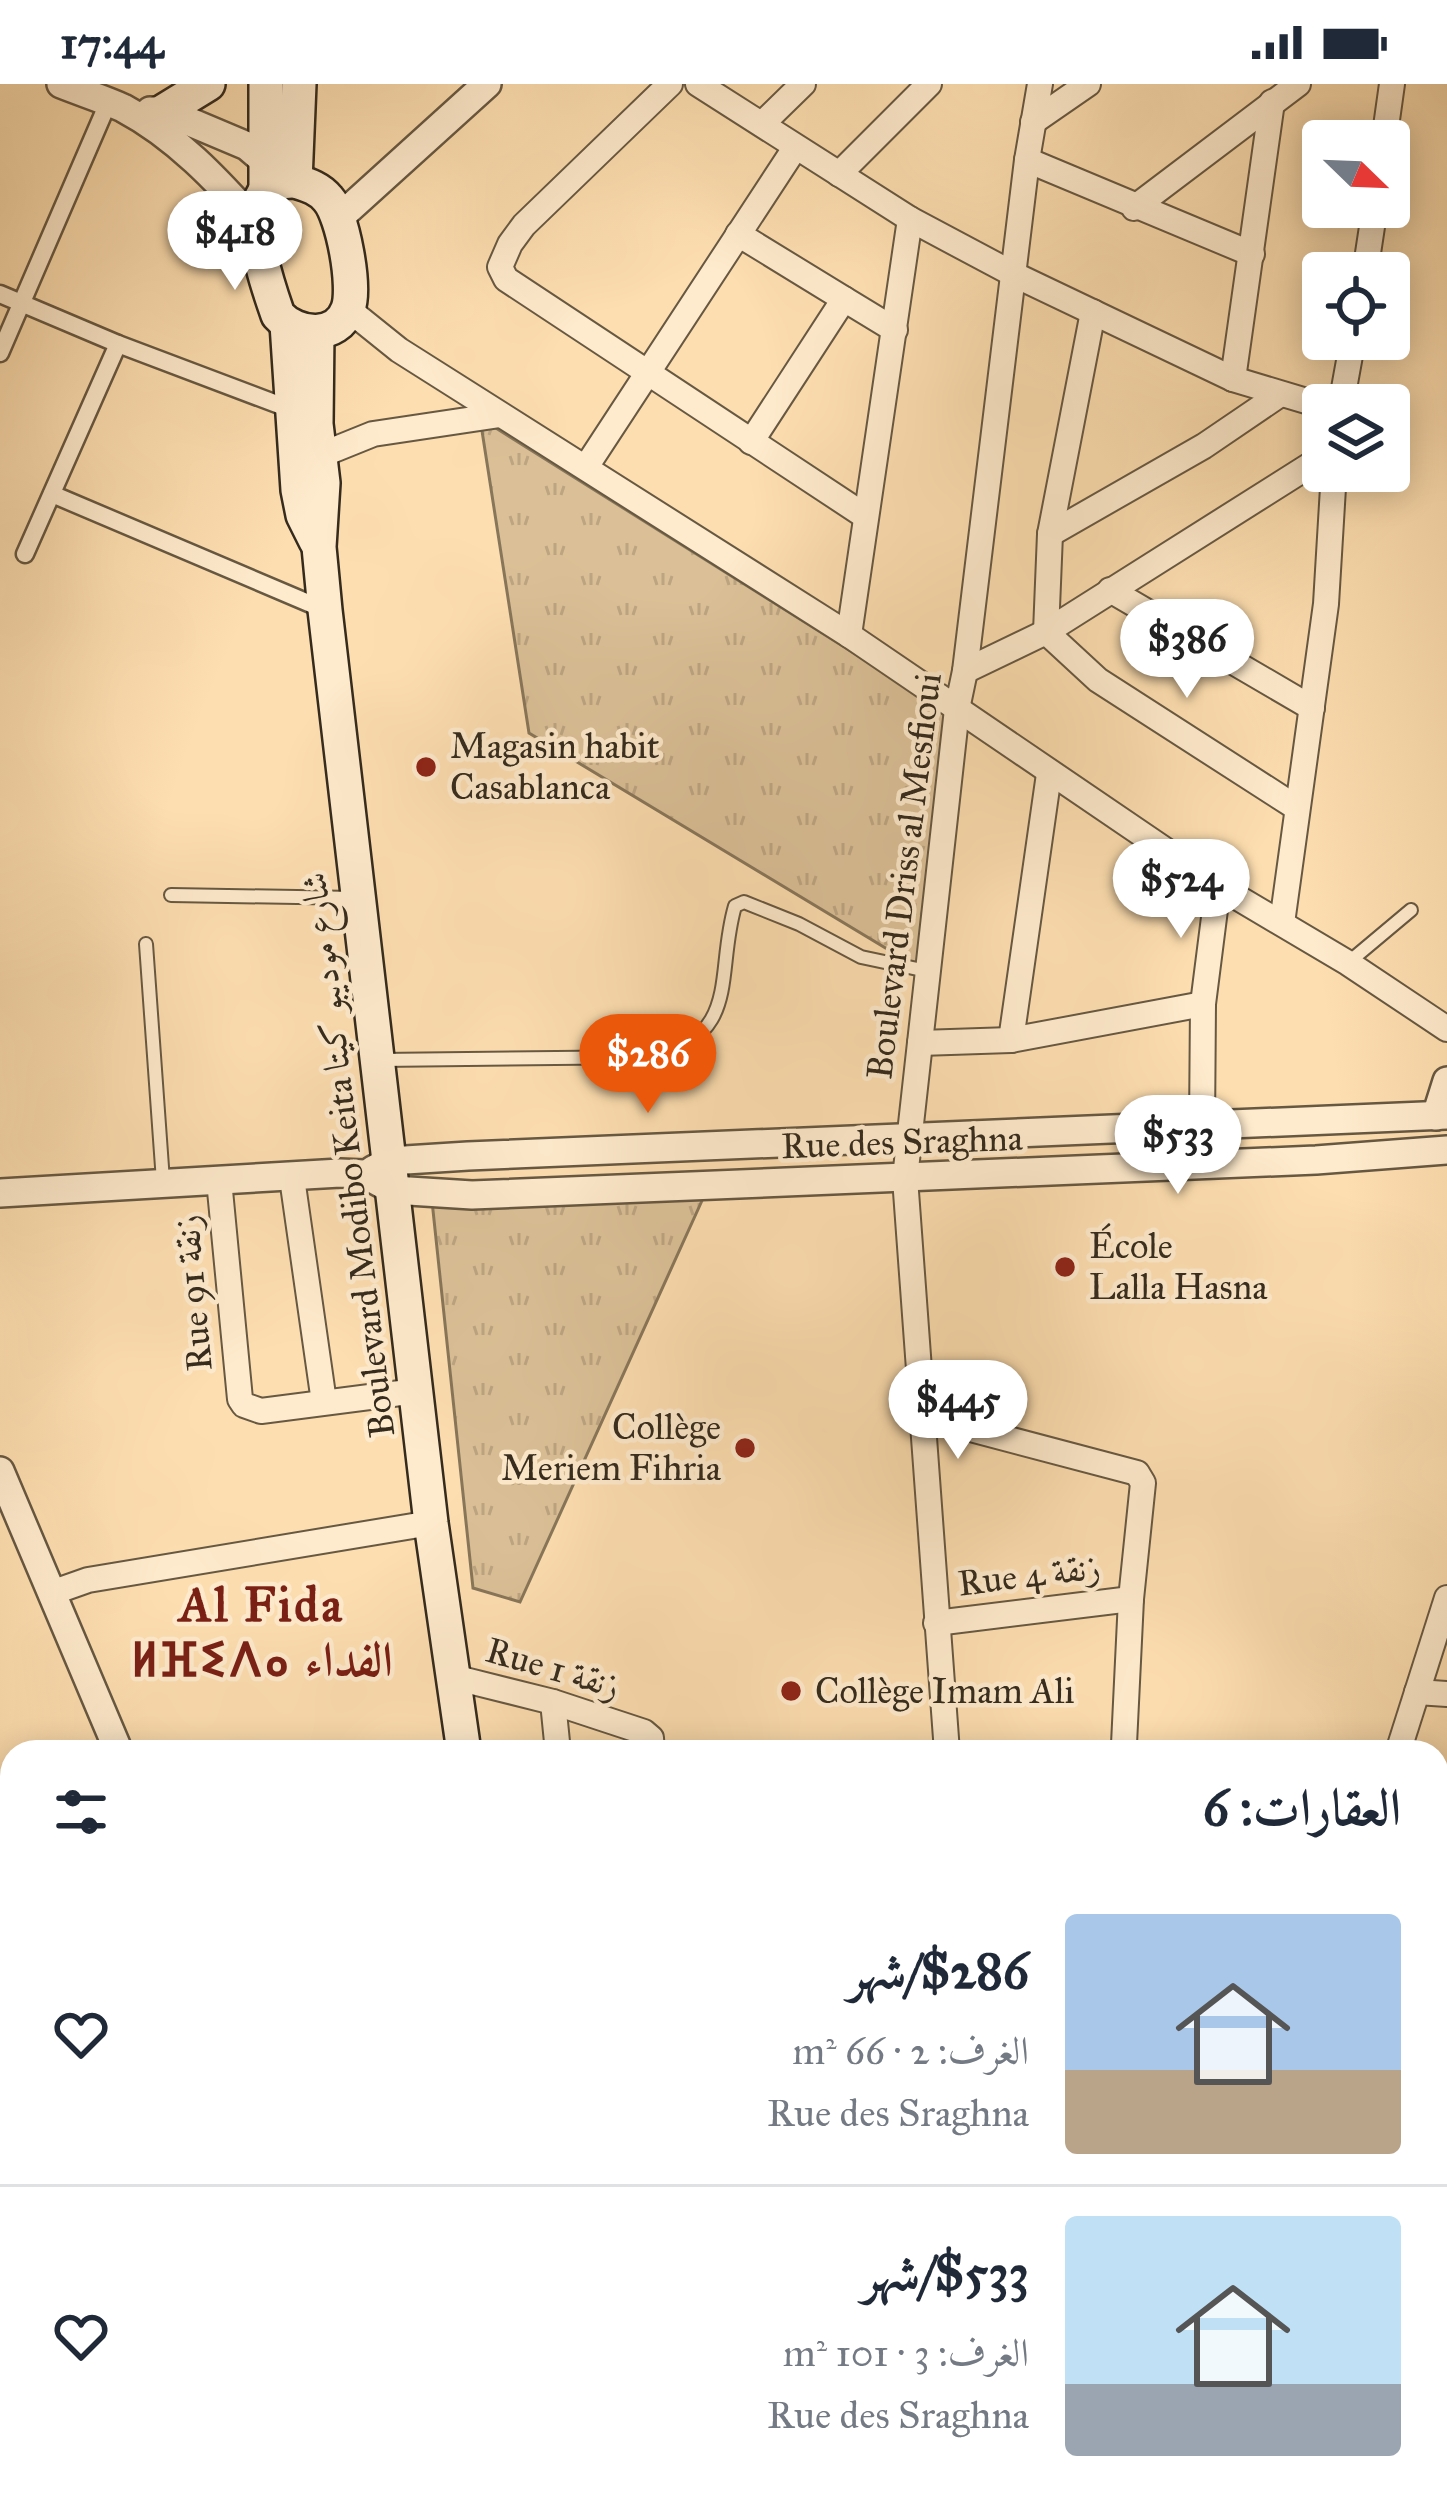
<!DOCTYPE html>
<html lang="ar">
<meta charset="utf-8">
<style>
:root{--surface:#fff;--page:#f6f6f7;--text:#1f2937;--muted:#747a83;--line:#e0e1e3;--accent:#ea580c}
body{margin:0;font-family:"IM FELL Great Primer",Amiri,"Noto Sans Tifinagh",serif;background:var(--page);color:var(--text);direction:rtl;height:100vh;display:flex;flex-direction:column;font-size:45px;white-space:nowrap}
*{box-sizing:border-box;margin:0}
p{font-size:39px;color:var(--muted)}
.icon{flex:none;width:66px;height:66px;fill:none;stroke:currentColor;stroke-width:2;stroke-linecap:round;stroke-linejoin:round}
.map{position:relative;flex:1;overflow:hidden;direction:ltr}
.side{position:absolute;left:0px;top:1656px;width:1449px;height:771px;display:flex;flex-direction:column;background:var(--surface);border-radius:36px 36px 0 0;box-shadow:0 6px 30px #0003;direction:rtl}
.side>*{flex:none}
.needle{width:78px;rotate:113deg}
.controls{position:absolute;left:1302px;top:36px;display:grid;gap:24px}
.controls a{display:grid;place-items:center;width:108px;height:108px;border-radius:12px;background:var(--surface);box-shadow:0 6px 30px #0003;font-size:60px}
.price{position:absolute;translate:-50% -102px;padding:0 27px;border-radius:42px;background:#fff;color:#222;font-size:39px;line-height:78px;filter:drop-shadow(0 3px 6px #0008)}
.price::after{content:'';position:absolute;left:50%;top:72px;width:36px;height:27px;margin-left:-18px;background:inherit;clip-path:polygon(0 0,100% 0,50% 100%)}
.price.selected{background:var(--accent);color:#fff}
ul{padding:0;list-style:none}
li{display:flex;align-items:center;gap:36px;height:300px;padding:0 48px}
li+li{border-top:3px solid var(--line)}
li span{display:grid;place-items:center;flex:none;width:336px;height:240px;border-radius:12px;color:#555}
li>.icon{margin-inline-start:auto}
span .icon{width:144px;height:144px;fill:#fffc;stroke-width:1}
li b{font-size:51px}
h2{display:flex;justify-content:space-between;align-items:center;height:144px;padding:0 48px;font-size:51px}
.status{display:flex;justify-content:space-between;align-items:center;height:84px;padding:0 60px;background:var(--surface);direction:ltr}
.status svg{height:33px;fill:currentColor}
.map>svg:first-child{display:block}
.grass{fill:url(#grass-tufts);stroke:#88765a;stroke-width:3}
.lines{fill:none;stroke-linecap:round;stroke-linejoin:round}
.service-casing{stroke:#675842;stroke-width:16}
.pedestrian-casing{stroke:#675842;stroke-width:21}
.minor-casing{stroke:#675842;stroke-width:28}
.tertiary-casing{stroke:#675842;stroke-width:32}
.secondary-casing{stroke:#352b1d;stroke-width:38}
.primary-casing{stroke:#352b1d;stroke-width:40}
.service{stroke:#feeacc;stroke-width:12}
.pedestrian{stroke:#feeacc;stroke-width:16}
.minor{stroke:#feeacc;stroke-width:24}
.tertiary{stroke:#feeacc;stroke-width:27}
.secondary{stroke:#feeacc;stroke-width:33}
.primary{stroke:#fddeb0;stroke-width:36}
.tram{stroke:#352b1d;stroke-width:3}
.poi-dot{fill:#8f2418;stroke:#feeacc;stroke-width:4.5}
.labels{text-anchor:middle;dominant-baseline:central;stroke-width:9;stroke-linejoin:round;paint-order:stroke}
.poi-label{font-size:36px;fill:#352b1d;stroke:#feeacc;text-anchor:start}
.street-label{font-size:36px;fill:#352b1d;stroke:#feeacc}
.district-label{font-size:48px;font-weight:bold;letter-spacing:3px;fill:#7a1f14;stroke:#feeacc}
</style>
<div class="status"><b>17:44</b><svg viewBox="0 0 49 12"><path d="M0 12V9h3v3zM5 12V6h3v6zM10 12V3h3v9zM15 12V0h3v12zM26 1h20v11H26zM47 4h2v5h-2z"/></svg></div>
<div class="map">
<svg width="1447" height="2425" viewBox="0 0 1447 2425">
<defs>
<pattern id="grass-tufts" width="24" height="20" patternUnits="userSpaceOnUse" patternTransform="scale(3)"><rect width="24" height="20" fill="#dbc097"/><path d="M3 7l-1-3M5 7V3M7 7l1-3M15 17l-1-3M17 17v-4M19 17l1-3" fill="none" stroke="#bda582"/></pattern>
</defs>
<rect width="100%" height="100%" fill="#fddeb0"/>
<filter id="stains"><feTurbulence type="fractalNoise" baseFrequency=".00167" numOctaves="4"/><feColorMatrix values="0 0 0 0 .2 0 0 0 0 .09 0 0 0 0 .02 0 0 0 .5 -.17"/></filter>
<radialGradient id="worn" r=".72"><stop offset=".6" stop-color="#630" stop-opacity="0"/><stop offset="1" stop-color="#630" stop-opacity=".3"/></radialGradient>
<g class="grass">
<path d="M 480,334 L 946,627 L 917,883 L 529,649 Z"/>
<path d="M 705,1110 L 520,1518 L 473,1504 L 432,1117 Z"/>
<path d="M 0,1942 L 12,1946 L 12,2123 L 0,2081 Z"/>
</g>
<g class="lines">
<g class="service-casing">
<g id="service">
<path d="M 171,811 L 355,814"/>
<path d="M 146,860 L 163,1097"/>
<path d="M 1349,878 L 1411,826"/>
<path d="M 380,976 L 652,973 C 742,951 715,890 735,822 L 744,818 L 799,840 L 861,873 L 927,887"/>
</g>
</g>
<g class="pedestrian-casing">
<g id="pedestrian">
<path d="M 0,210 L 118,260 L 290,325"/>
<path d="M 0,269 L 108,19"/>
<path d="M 52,410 L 325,526"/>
<path d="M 25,470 L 118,260"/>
</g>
</g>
<g class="minor-casing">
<g id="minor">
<path d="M 670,0 L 524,141 L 510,160 L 500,183 L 506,195 L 865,432"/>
<path d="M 698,0 L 910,135 L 1015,191 L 1233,295 L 1323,322"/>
<path d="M 1033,38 L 1088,0"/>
<path d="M 762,40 L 803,0"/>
<path d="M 1384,57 L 1392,0"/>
<path d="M 1027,76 L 1252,170"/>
<path d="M 839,90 L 929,0"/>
<path d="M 1134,124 L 1298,0"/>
<path d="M 738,150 L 844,215"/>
<path d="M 1365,189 L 1375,123"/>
<path d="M 348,225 L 399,266 L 849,551 L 1218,802 L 1348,879 L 1447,945"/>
<path d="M 1093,228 L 1050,450 L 1046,548 L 1098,596 L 1297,724"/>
<path d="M 1233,295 L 1272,18"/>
<path d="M 1341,321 L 1353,255"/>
<path d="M 751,358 L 844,215 L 895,246"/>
<path d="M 321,371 L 373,350 L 500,331"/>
<path d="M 586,383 L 795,64"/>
<path d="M 1050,450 L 1204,362 L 1279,311"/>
<path d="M 1110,506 L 1312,624"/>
<path d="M 849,551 L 910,135"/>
<path d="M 965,587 L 1046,548 L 1323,373"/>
<path d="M 1282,839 L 1326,520 L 1334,387"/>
<path d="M 1011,956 L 1049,690"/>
<path d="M 920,959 L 1011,956 L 1203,920"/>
<path d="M 1202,1043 L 1203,920 L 1218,802"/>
<path d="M 292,1094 L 324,1318"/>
<path d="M 219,1096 L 240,1315 L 244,1321 L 261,1327 L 416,1307"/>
<path d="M 925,1333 L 1137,1389 L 1143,1399 L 1131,1515 L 1124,1660 L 1120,1668"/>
<path d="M 54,1508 L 88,1496 L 431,1439"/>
<path d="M 936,1539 L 1131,1515"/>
<path d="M 453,1593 L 553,1618 L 644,1648 L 651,1654 L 652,1668"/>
<path d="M 1417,1608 L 1447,1610"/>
<path d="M 553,1618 L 558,1668"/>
<path d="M 947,1668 L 905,1094 L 957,625 L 965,587 L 1027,76 L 1040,0"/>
<path d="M 1398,1668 L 1447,1514"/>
<path d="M 1437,1700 L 1447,1701"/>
<path d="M 1437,1955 L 1447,1958"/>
<path d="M 1447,2016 L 1442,2062 L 1447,2070"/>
<path d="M 0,2185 L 12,2232"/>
<path d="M 472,2415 L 475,2425"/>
<path d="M 1012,2415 L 1013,2425"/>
<path d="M 46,2425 L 60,2421"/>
</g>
</g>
<g class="tertiary-casing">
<g id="tertiary">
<path d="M 61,0 C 81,8 103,15 123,24 C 176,52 218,97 257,141"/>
<path d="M 150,27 L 164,27 L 247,62 L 275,86"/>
<path d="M 339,134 L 487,0"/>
<path d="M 1436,1032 L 1447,997"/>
<path d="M 373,1086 L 390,1077 L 468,1072 L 1447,1031"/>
<path d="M 0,1109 L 340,1089 L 364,1090 L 393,1106 L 472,1111 L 1316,1076 L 1447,1066"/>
<path d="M 0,1387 L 119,1668"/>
</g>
</g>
<g class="secondary-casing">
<g id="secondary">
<path d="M 164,27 L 208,0"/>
<path d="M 295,97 C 308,101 319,104 328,115 C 343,132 356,203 348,225 C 337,256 297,252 278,231 C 266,196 228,94 295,97 Z"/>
<path d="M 295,97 L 299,0"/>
<path d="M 266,104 L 266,0"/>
<path d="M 287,240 L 298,406 L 303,431 L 316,457"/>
<path d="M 317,248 L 316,340 L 323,399 L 319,463 L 325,526 L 431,1439 L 464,1668"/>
</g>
</g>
<g class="primary-casing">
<g id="primary">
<path d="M 0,1859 L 12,1862"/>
<path d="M 0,1915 L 12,1919"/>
<path d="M 1437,2241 L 1447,2244"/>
<path d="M 1437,2295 L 1447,2297"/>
</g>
</g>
<use href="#service" class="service"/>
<use href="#pedestrian" class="pedestrian"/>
<use href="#minor" class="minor"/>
<use href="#tertiary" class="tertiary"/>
<use href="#secondary" class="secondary"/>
<use href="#primary" class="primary"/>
<g class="tram">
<path d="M 0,1881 L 12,1884"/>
<path d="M 1437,2261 L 1447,2264"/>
</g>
</g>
<g class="poi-dot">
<circle cx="426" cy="683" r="12"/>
<circle cx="1065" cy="1183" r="12"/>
<circle cx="745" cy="1364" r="12"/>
<circle cx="791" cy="1607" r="12"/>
</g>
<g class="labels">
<g class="poi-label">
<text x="450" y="662">Magasin habit<tspan x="450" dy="41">Casablanca</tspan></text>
<text x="1089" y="1162">École<tspan x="1089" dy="41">Lalla Hasna</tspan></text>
<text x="721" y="1343" text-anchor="end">Collège<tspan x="721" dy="41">Meriem Fihria</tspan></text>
<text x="815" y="1607">Collège Imam Ali</text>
</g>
<g class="street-label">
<text transform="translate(904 792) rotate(-83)">Boulevard Driss al Mesfioui</text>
<text transform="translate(902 1058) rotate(-2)">Rue des Sraghna</text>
<text transform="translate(348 1071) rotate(-97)">Boulevard Modibo Keita شارع موديبو كيتا</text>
<text transform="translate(193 1209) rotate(-95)">Rue 91 زنقة</text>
<text transform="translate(1029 1491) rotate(-7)">Rue 4 زنقة</text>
<text transform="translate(553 1584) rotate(16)">Rue 1 زنقة</text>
</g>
<g class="district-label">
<text x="262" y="1520">Al Fida<tspan x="262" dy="55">ⵍⴼⵉⴷⴰ الفداء</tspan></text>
</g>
</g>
<rect width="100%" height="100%" filter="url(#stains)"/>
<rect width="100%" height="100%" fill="url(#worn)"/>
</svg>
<div class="controls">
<a><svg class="needle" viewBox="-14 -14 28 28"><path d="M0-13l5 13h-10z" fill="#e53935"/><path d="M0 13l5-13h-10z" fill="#747a83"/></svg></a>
<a><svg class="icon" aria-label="locate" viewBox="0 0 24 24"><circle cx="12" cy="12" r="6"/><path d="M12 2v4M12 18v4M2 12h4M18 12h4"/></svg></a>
<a><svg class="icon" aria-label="layers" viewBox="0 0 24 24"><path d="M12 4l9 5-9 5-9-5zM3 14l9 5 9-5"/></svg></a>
</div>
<b class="price" style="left:235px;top:209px">$418</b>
<b class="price" style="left:1187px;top:617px">$386</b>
<b class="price" style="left:1181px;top:857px">$524</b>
<b class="price selected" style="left:648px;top:1032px">$286</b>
<b class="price" style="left:1178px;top:1113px">$533</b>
<b class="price" style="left:958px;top:1378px">$445</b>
<section class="side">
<h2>العقارات: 6<svg class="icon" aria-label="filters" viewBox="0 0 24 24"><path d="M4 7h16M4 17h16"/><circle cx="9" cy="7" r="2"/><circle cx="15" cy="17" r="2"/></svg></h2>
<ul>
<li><span style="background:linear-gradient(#a9c7e8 65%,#b9a48a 0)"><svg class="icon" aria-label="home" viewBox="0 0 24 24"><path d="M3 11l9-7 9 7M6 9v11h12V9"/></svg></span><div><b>$286/شهر</b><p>الغرف: 2 · 66 m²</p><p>Rue des Sraghna</p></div><svg class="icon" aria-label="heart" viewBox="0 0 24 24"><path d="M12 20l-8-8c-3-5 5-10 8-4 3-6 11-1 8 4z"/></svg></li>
<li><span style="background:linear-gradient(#bfe0f5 70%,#9aa5b1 0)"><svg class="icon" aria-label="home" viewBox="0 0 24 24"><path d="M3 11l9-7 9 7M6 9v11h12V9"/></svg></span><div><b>$533/شهر</b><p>الغرف: 3 · 101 m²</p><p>Rue des Sraghna</p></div><svg class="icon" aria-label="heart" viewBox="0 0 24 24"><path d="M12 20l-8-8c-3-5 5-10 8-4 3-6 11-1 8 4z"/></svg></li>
</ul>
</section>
</div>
